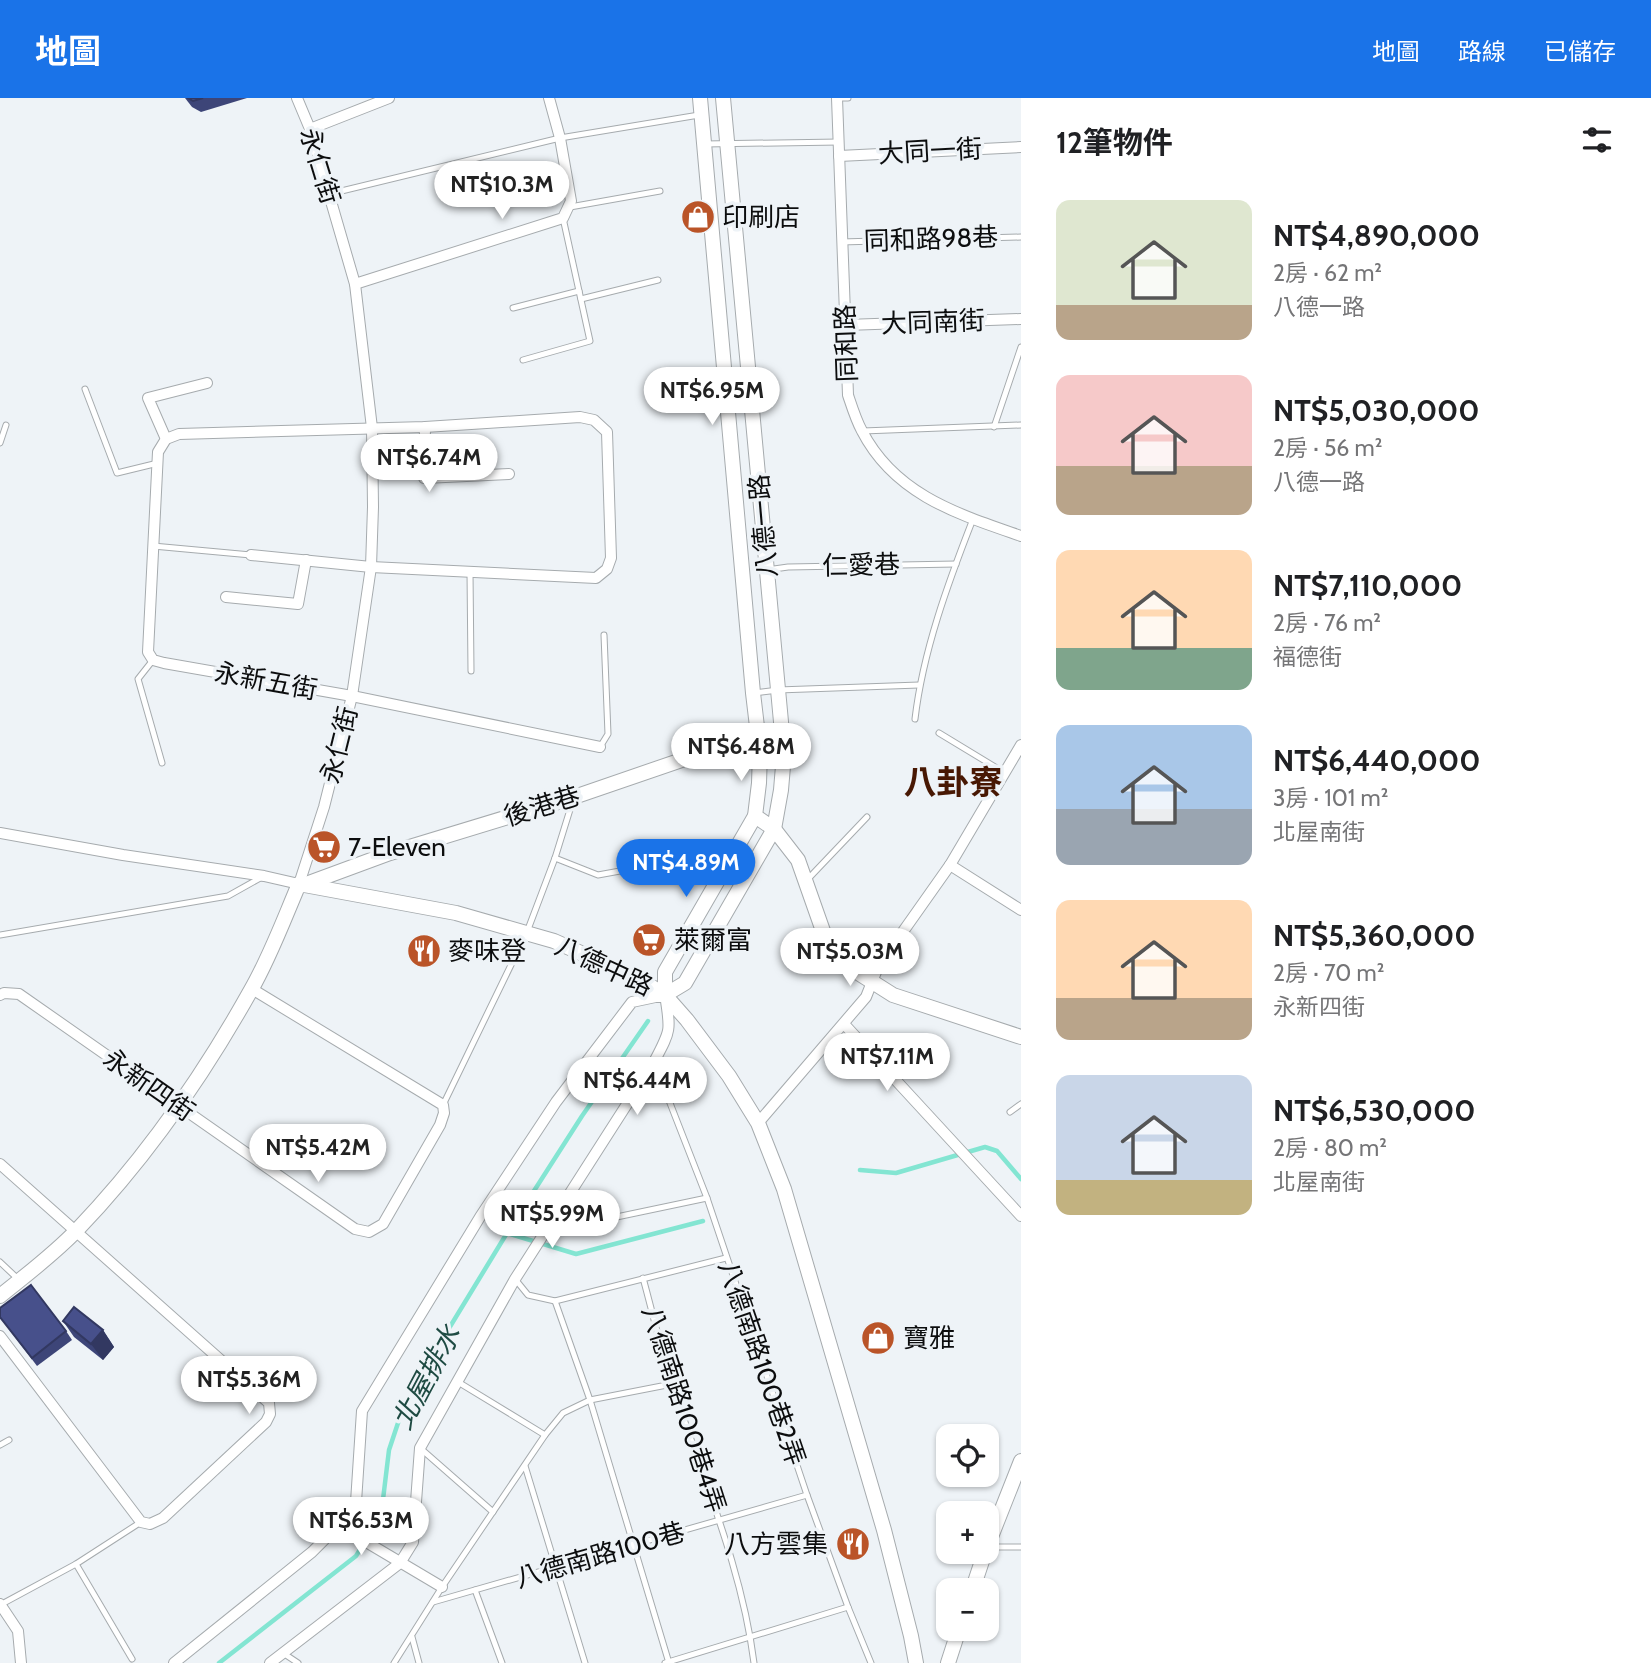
<!DOCTYPE html>
<html lang="zh-TW">
<meta charset="utf-8">
<style>
:root{--surface:#fff;--page:#f6f6f6;--text:#202124;--muted:#757577;--accent:#1a73e8}
body{margin:0;font-family:Cabin,"Noto Sans TC",sans-serif;background:var(--page);color:var(--text);height:100vh;display:flex;flex-direction:column;font-size:26px;white-space:nowrap}
*{box-sizing:border-box;margin:0}
p{font-size:23px;color:var(--muted)}
.icon{flex:none;width:38px;height:38px;fill:none;stroke:currentColor;stroke-width:2;stroke-linecap:round;stroke-linejoin:round}
.map{position:relative;flex:1;overflow:hidden}
.side{display:flex;flex-direction:column;background:var(--surface);width:630px}
.side>*{flex:none}
.tools{position:absolute;left:936px;top:1326px;display:grid;gap:14px}
.tools a{display:grid;place-items:center;width:63px;height:63px;border-radius:14px;background:var(--surface);box-shadow:0 2px 5px #0004;font-size:35px}
.price{position:absolute;translate:-50% -60px;padding:0 16px;border-radius:24px;background:#fff;color:#222;font-size:23px;line-height:46px;filter:drop-shadow(0 2px 4px #0008)}
.price::after{content:'';position:absolute;left:50%;top:42px;width:21px;height:16px;margin-left:-10px;background:inherit;clip-path:polygon(0 0,100% 0,50% 100%)}
.price.on{background:var(--accent);color:#fff}
ul{padding:0;list-style:none}
li{display:flex;align-items:center;gap:21px;height:175px;padding:0 35px}
li span{display:grid;place-items:center;flex:none;width:196px;height:140px;border-radius:14px;color:#555}
li>.icon{margin-inline-start:auto}
span .icon{width:84px;height:84px;fill:#fffc;stroke-width:1}
li b{font-size:30px}
h2{display:flex;justify-content:space-between;align-items:center;height:84px;padding:0 35px;font-size:30px}
header{display:flex;align-items:center;gap:42px;box-sizing:border-box;height:98px;padding:0 35px;background:var(--accent);color:#fff}
header strong{font-size:33px}
nav{display:flex;gap:38px;margin-inline-start:auto;font-size:24px}
main{display:flex;flex:1;min-height:0}
.map>svg:first-child{display:block}
.lines{fill:none;stroke-linecap:round;stroke-linejoin:round}
.stream{stroke:#83e5d2;stroke-width:4.5}
.service-casing{stroke:#a6abae;stroke-width:7}
.minor-casing{stroke:#a6abae;stroke-width:12}
.tertiary-casing{stroke:#a6abae;stroke-width:16}
.service{stroke:#fff;stroke-width:5}
.minor{stroke:#fff;stroke-width:10}
.tertiary{stroke:#fff;stroke-width:14}
.wall{fill:#3d4578}
.shaded-wall{fill:#323861}
.building{fill:#47508b;stroke:#323861;stroke-width:2}
.labels{text-anchor:middle;dominant-baseline:central;stroke-width:7;stroke-linejoin:round;paint-order:stroke}
.street-label{font-size:26px;fill:#0c0d0e;stroke:#eef3f7}
.poi-label{font-size:26px;fill:#0c0d0e;stroke:#eef3f7;text-anchor:start}
.water-label{font-size:28px;font-style:italic;fill:#1f4b43;stroke:#eef3f7}
.district-label{font-size:33px;font-weight:bold;fill:#481803;stroke:#eef3f7}
</style>
<header>
<strong>地圖</strong>
<nav><a>地圖</a><a>路線</a><a>已儲存</a></nav>
</header>
<main>
<div class="map">
<svg width="1021" height="1565" viewBox="0 0 1021 1565">
<rect width="100%" height="100%" fill="#eef3f7"/>
<g class="lines">
<g class="stream">
<path d="M 860,1072 L 896,1075 L 985,1049 L 997,1053 L 1021,1081"/>
<path d="M 507,1135 L 576,1156 L 703,1123"/>
<path d="M 219,1565 L 356,1458 L 381,1418 L 389,1352 L 401,1316 L 434,1255 L 507,1135 L 582,1018 L 648,923"/>
</g>
<g class="service-casing">
<g id="service">
<path d="M 837,0 L 848,0"/>
<path d="M 705,46 L 839,44"/>
<path d="M 329,96 L 560,40 L 699,17"/>
<path d="M 570,109 L 660,93"/>
<path d="M 841,144 L 1021,139"/>
<path d="M 581,201 L 658,182"/>
<path d="M 513,210 L 579,193"/>
<path d="M 523,262 L 590,243 L 563,120"/>
<path d="M 85,291 L 117,375 L 158,365"/>
<path d="M 994,329 L 1021,249"/>
<path d="M 863,333 L 1021,327"/>
<path d="M 0,345 L 6,327"/>
<path d="M 153,448 L 251,457"/>
<path d="M 767,472 L 788,469 L 956,466"/>
<path d="M 470,474 L 471,573"/>
<path d="M 153,562 L 138,581 L 162,665"/>
<path d="M 754,595 L 778,592 L 919,587"/>
<path d="M 915,621 C 923,553 948,485 973,421"/>
<path d="M 939,635 L 1005,675"/>
<path d="M 600,649 L 608,636 L 604,537"/>
<path d="M 555,760 L 598,777 L 642,769"/>
<path d="M 807,782 L 867,719"/>
<path d="M 0,837 L 228,798 L 262,779"/>
<path d="M 654,964 L 707,1100 L 807,1397 L 848,1509 L 871,1565"/>
<path d="M 443,1007 L 527,834 L 555,760 L 573,702"/>
<path d="M 1010,1014 L 1021,1006"/>
<path d="M 555,1120 L 569,1129 L 707,1100"/>
<path d="M 0,1164 L 18,1181"/>
<path d="M 643,1180 C 653,1216 661,1253 673,1288 C 702,1379 742,1469 754,1565"/>
<path d="M 515,1181 L 528,1197 L 555,1203 L 726,1160"/>
<path d="M 555,1203 L 590,1302 L 669,1565"/>
<path d="M 458,1284 L 545,1337"/>
<path d="M 0,1347 L 9,1342"/>
<path d="M 420,1350 L 493,1414"/>
<path d="M 525,1368 L 585,1565"/>
<path d="M 990,1449 L 1021,1449"/>
<path d="M 76,1466 L 132,1561"/>
<path d="M 475,1492 L 502,1565"/>
<path d="M 433,1504 L 807,1397"/>
<path d="M 0,1507 L 76,1466 L 141,1424"/>
<path d="M 412,1539 L 419,1565"/>
<path d="M 283,1555 L 298,1565"/>
<path d="M 394,1565 L 442,1489 L 545,1337 L 563,1315 L 590,1302 L 672,1286"/>
<path d="M 665,1565 L 848,1509"/>
</g>
</g>
<g class="minor-casing">
<g id="minor">
<path d="M 837,0 L 848,297 C 852,309 856,322 862,333 C 895,397 958,416 1021,438"/>
<path d="M 310,31 L 389,0"/>
<path d="M 839,58 L 1021,49"/>
<path d="M 355,186 L 563,120 L 571,103 L 560,40 L 549,0"/>
<path d="M 846,227 L 1021,221"/>
<path d="M 425,329 L 424,380 L 509,376"/>
<path d="M 166,341 L 148,300 L 207,285"/>
<path d="M 251,457 L 371,469 L 596,480 L 607,471 L 611,460 L 607,334 L 594,322 L 580,319 L 425,329 L 179,336 L 166,341 L 158,354 L 148,554 L 153,562 L 164,565 L 352,598 L 600,649"/>
<path d="M 226,499 L 298,506 L 306,462"/>
<path d="M 0,735 L 123,757 L 264,778 L 299,786 L 324,709 L 352,598 L 371,469 L 373,409 L 372,330 L 355,186 L 310,31 L 297,0"/>
<path d="M 950,767 L 1021,812"/>
<path d="M 0,897 L 4,895 L 19,896 L 355,1131 L 369,1134 L 383,1126 L 440,1027 L 444,1015 L 443,1007 L 252,891"/>
<path d="M 844,926 L 1021,1118"/>
<path d="M 758,1025 L 866,899 L 878,869 L 950,767 L 1021,647"/>
<path d="M 0,1066 L 269,1305 L 270,1316 L 266,1324 L 163,1420 L 150,1426 L 141,1424 L 0,1238"/>
<path d="M 340,1426 L 351,1435 L 442,1489"/>
<path d="M 0,1506 L 18,1533 L 21,1565"/>
<path d="M 174,1565 L 312,1454 L 340,1426 L 356,1404 L 362,1313 L 480,1119 L 556,1004 L 632,904 L 665,897 C 671,933 671,932 654,964 L 515,1181 L 420,1350 L 413,1444 L 400,1465 L 270,1565"/>
</g>
</g>
<g class="tertiary-casing">
<g id="tertiary">
<path d="M 755,718 L 774,731 L 798,762 L 829,850 L 841,864 L 893,897 L 1021,939"/>
<path d="M 306,786 L 390,755 L 574,699 L 705,654 L 733,653 L 784,656"/>
<path d="M 665,897 L 685,885 L 774,731 L 781,692 L 784,656 L 723,0"/>
<path d="M 665,897 L 665,874 L 755,718 L 759,685 L 760,654 L 753,595 L 700,0"/>
<path d="M 0,1198 C 26,1177 53,1157 77,1132 C 145,1061 203,978 251,892 C 270,859 284,821 299,786 L 456,815 L 554,843 L 639,881 L 665,897 L 687,922 L 729,978 L 758,1025 L 784,1091 L 884,1432 L 911,1538 L 916,1565"/>
<path d="M 987,1449 L 1021,1363"/>
<path d="M 972,1493 L 985,1454"/>
<path d="M 948,1565 L 959,1531"/>
</g>
</g>
<use href="#service" class="service"/>
<use href="#minor" class="minor"/>
<use href="#tertiary" class="tertiary"/>
</g>
<g class="wall">
<path d="M 185,0 L 247,0 L 201,14 L 192,9 Z"/>
<path d="M 0,1219 L 66,1233 L 72,1242 L 37,1268 Z"/>
<path d="M 63,1223 L 103,1232 L 114,1249 L 103,1262 L 74,1239 Z"/>
</g>
<path class="shaded-wall" d="M 103,1232 L 114,1249 L 103,1262 L 91,1246 Z"/>
<g class="building">
<path d="M 188,0 L 203,0 L 193,3 Z"/>
<path d="M 31,1187 L 66,1233 L 32,1260 L 0,1219 L 0,1210 Z"/>
<path d="M 74,1209 L 103,1232 L 91,1246 L 63,1223 Z"/>
</g>
<defs>
<g id="shop-disc" transform="scale(1.75)"><circle r="9.5" fill="#ba5428" stroke="#eef3f7"/><path d="M-5-2.5h2.3a2.7 3.5 0 0 1 5.4 0H5L5.5 6h-11ZM-1.5-2.5h3a1.5 2.3 0 0 0-3 0Z" fill="#fff"/></g>
<g id="supermarket-disc" transform="scale(1.75)"><circle r="9.5" fill="#ba5428" stroke="#eef3f7"/><path d="M-6-5.5h2.5l.6 2H6L4.5 2H-2.5L-4.4-4H-6ZM-1.5 3.2a1.3 1.3 0 1 0 .1 0ZM3 3.2a1.3 1.3 0 1 0 .1 0Z" fill="#fff"/></g>
<g id="restaurant-disc" transform="scale(1.75)"><circle r="9.5" fill="#ba5428" stroke="#eef3f7"/><path d="M-5-6h1v4h1v-4h1v4h1v-4h1v5L-1.5 .5V6h-2V.5L-5-1ZM5-6V6H3V1.5H1.5Q1.5-4 5-6Z" fill="#fff"/></g>
</defs>
<g fill-rule="evenodd">
<use href="#shop-disc" x="698" y="119"/>
<use href="#supermarket-disc" x="324" y="749"/>
<use href="#supermarket-disc" x="649" y="842"/>
<use href="#restaurant-disc" x="424" y="853"/>
<use href="#shop-disc" x="878" y="1240"/>
<use href="#restaurant-disc" x="853" y="1446"/>
</g>
<g class="labels">
<g class="street-label">
<text transform="translate(930 53) rotate(-3)">大同一街</text>
<text transform="translate(320 68) rotate(73)">永仁街</text>
<text transform="translate(931 141) rotate(-2)">同和路98巷</text>
<text transform="translate(933 224) rotate(-2)">大同南街</text>
<text transform="translate(846 245) rotate(-92)">同和路</text>
<text transform="translate(763 428) rotate(-95)">八德一路</text>
<text transform="translate(861 467) rotate(-1)">仁愛巷</text>
<text transform="translate(266 583) rotate(10)">永新五街</text>
<text transform="translate(339 647) rotate(-76)">永仁街</text>
<text transform="translate(542 708) rotate(-17)">後港巷</text>
<text transform="translate(604 868) rotate(25)">八德中路</text>
<text transform="translate(149 987) rotate(35)">永新四街</text>
<text transform="translate(762 1265) rotate(71)">八德南路100巷2弄</text>
<text transform="translate(684 1311) rotate(72)">八德南路100巷4弄</text>
<text transform="translate(600 1457) rotate(-16)">八德南路100巷</text>
</g>
<g class="poi-label">
<text x="722" y="119">印刷店</text>
<text x="348" y="749">7-Eleven</text>
<text x="674" y="842">萊爾富</text>
<text x="448" y="853">麥味登</text>
<text x="903" y="1240">寶雅</text>
<text x="828" y="1446" text-anchor="end">八方雲集</text>
</g>
<g class="water-label">
<text transform="translate(426 1279) rotate(-62)">北屋排水</text>
</g>
<g class="district-label">
<text x="953" y="684">八卦寮</text>
</g>
</g>
</svg>
<div class="tools">
<a><svg class="icon" aria-label="locate" viewBox="0 0 24 24"><circle cx="12" cy="12" r="6"/><path d="M12 2v4M12 18v4M2 12h4M18 12h4"/></svg></a>
<a>+</a>
<a>−</a>
</div>
<b class="price" style="left:502px;top:123px">NT$10.3M</b>
<b class="price" style="left:712px;top:329px">NT$6.95M</b>
<b class="price" style="left:429px;top:396px">NT$6.74M</b>
<b class="price" style="left:741px;top:685px">NT$6.48M</b>
<b class="price on" style="left:686px;top:801px">NT$4.89M</b>
<b class="price" style="left:850px;top:890px">NT$5.03M</b>
<b class="price" style="left:887px;top:995px">NT$7.11M</b>
<b class="price" style="left:637px;top:1019px">NT$6.44M</b>
<b class="price" style="left:318px;top:1086px">NT$5.42M</b>
<b class="price" style="left:552px;top:1152px">NT$5.99M</b>
<b class="price" style="left:249px;top:1318px">NT$5.36M</b>
<b class="price" style="left:361px;top:1459px">NT$6.53M</b>
</div>
<section class="side">
<h2>12筆物件<svg class="icon" aria-label="filters" viewBox="0 0 24 24"><path d="M4 7h16M4 17h16"/><circle cx="9" cy="7" r="2"/><circle cx="15" cy="17" r="2"/></svg></h2>
<ul>
<li><span style="background:linear-gradient(#dfe7d0 75%,#b9a48a 0)"><svg class="icon" aria-label="home" viewBox="0 0 24 24"><path d="M3 11l9-7 9 7M6 9v11h12V9"/></svg></span><div><b>NT$4,890,000</b><p>2房 · 62 m²</p><p>八德一路</p></div></li>
<li><span style="background:linear-gradient(#f6c9c9 65%,#b9a48a 0)"><svg class="icon" aria-label="home" viewBox="0 0 24 24"><path d="M3 11l9-7 9 7M6 9v11h12V9"/></svg></span><div><b>NT$5,030,000</b><p>2房 · 56 m²</p><p>八德一路</p></div></li>
<li><span style="background:linear-gradient(#ffd9b3 70%,#7fa58c 0)"><svg class="icon" aria-label="home" viewBox="0 0 24 24"><path d="M3 11l9-7 9 7M6 9v11h12V9"/></svg></span><div><b>NT$7,110,000</b><p>2房 · 76 m²</p><p>福德街</p></div></li>
<li><span style="background:linear-gradient(#a9c7e8 60%,#9aa5b1 0)"><svg class="icon" aria-label="home" viewBox="0 0 24 24"><path d="M3 11l9-7 9 7M6 9v11h12V9"/></svg></span><div><b>NT$6,440,000</b><p>3房 · 101 m²</p><p>北屋南街</p></div></li>
<li><span style="background:linear-gradient(#ffd9b3 70%,#b9a48a 0)"><svg class="icon" aria-label="home" viewBox="0 0 24 24"><path d="M3 11l9-7 9 7M6 9v11h12V9"/></svg></span><div><b>NT$5,360,000</b><p>2房 · 70 m²</p><p>永新四街</p></div></li>
<li><span style="background:linear-gradient(#c9d6e8 75%,#c2b280 0)"><svg class="icon" aria-label="home" viewBox="0 0 24 24"><path d="M3 11l9-7 9 7M6 9v11h12V9"/></svg></span><div><b>NT$6,530,000</b><p>2房 · 80 m²</p><p>北屋南街</p></div></li>
</ul>
</section>
</main>
